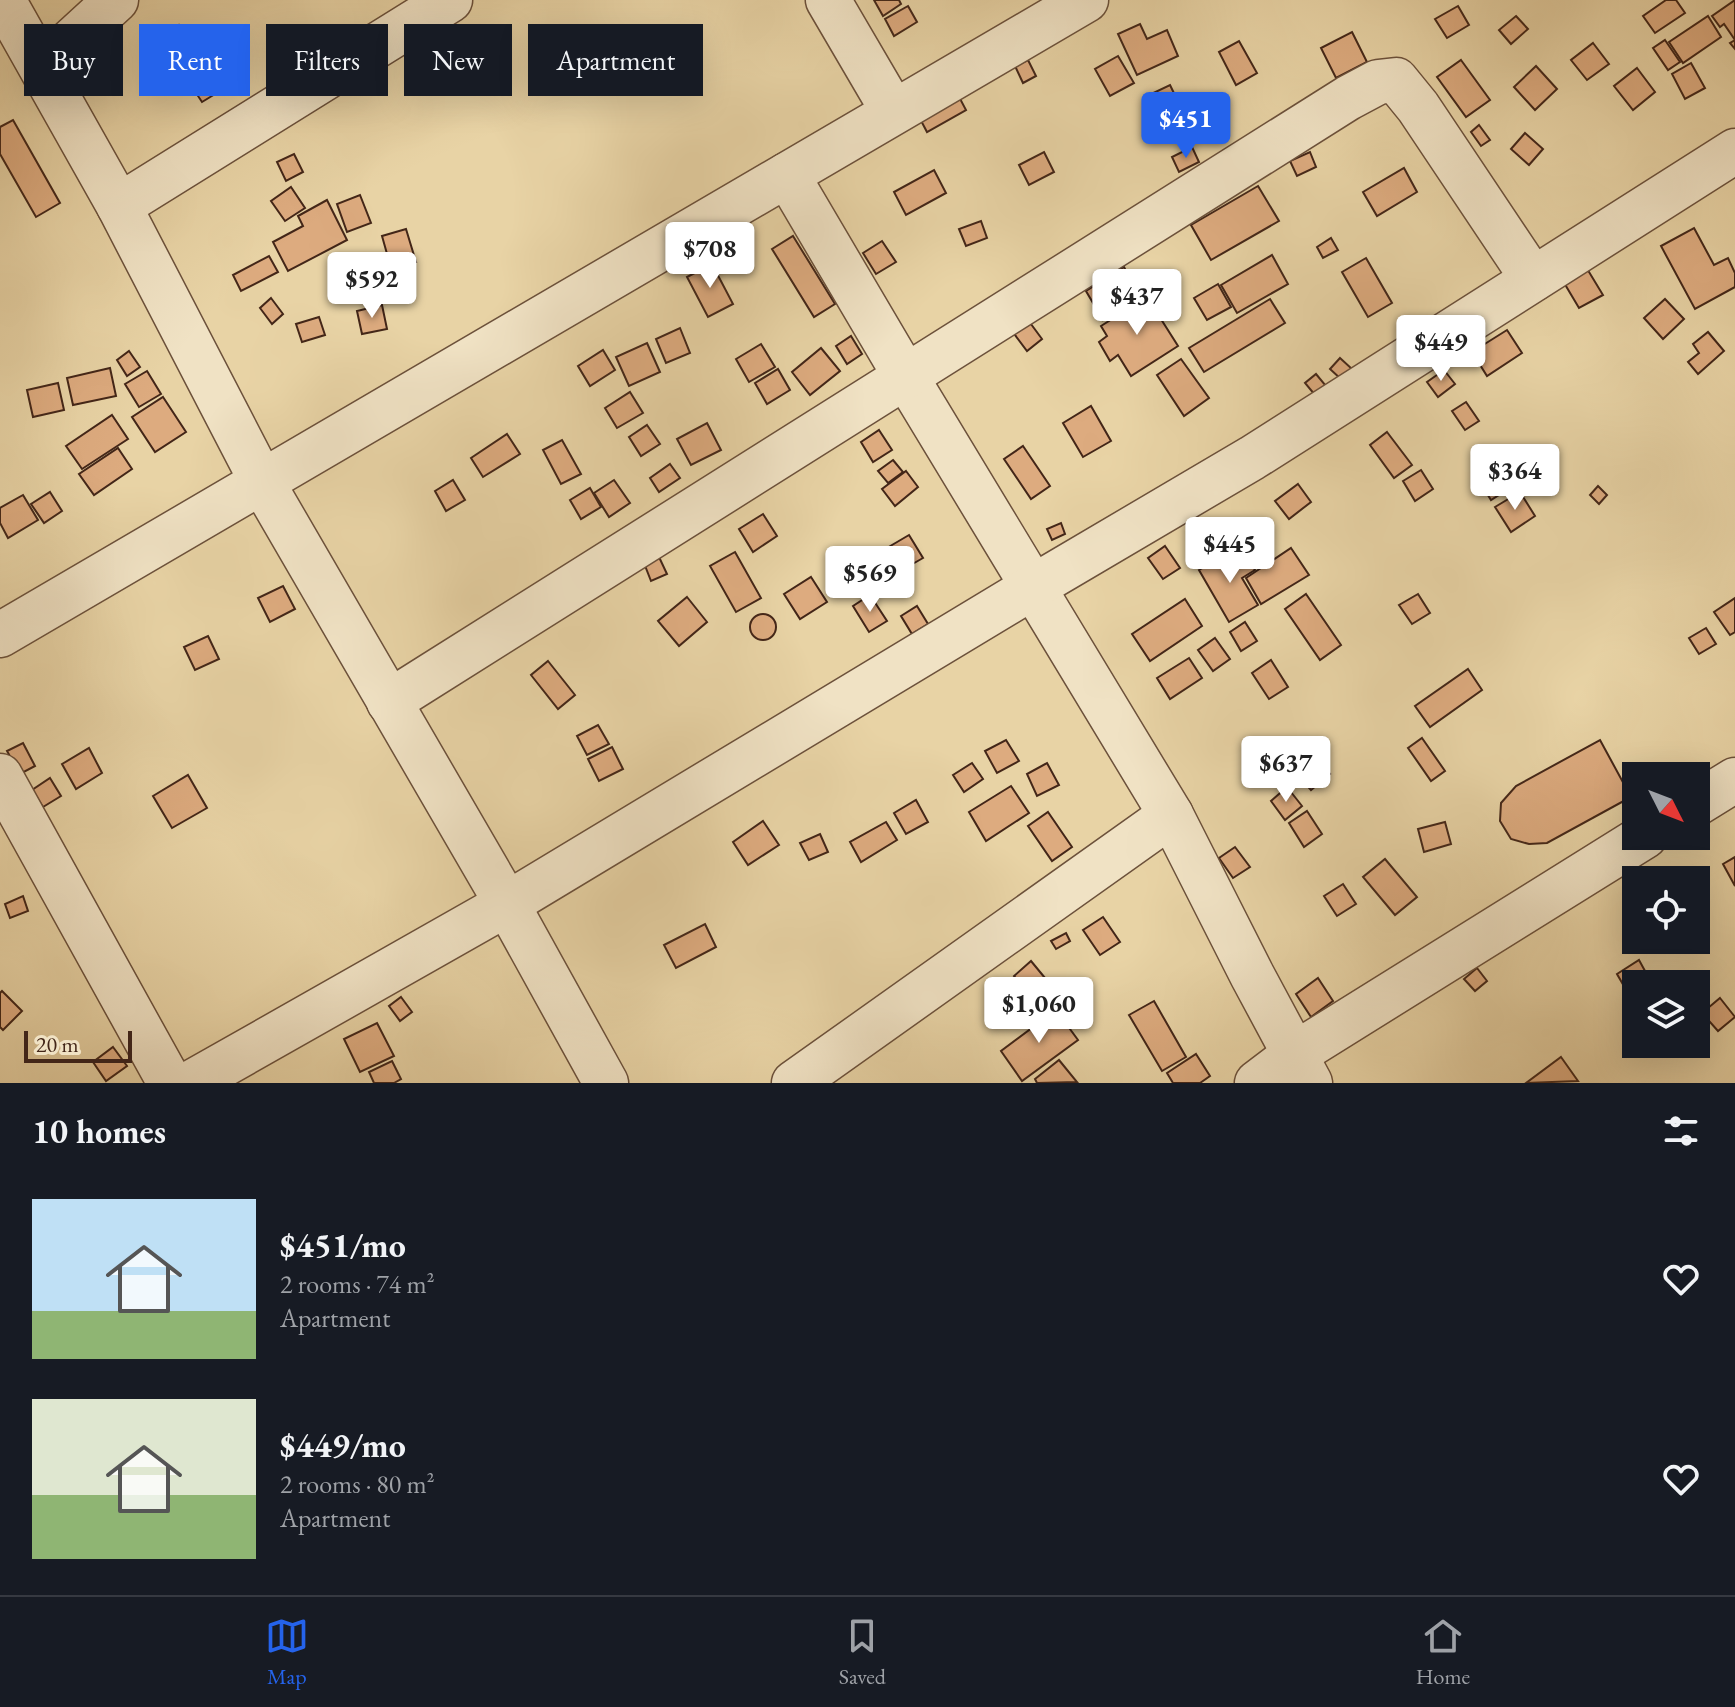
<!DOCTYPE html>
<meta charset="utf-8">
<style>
:root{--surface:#171b24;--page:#20242c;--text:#f1f3f6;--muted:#9ea1a6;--line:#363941;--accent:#2563eb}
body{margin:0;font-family:"EB Garamond",serif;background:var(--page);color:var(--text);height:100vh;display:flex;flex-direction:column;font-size:30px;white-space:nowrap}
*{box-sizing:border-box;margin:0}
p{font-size:26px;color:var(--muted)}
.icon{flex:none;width:44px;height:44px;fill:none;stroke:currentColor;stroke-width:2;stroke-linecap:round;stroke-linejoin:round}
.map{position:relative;height:1083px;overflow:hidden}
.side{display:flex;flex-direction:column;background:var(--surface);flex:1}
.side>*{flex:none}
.guide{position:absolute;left:24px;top:24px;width:800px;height:72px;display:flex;gap:16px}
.needle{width:52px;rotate:132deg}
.buttons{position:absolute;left:1622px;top:762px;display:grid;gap:16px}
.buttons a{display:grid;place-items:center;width:88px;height:88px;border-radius:0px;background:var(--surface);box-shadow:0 8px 32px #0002;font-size:40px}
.scale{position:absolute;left:24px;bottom:20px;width:108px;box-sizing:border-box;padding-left:8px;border:4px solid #432618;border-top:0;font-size:22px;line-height:28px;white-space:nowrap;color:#432618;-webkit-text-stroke:6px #f0e2c4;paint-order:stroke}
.price{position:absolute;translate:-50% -68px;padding:0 18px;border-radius:8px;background:#fff;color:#222;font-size:26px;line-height:52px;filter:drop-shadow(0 2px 4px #0008)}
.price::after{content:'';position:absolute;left:50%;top:48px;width:24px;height:18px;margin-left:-12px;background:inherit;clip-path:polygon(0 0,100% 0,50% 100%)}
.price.selected{background:var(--accent);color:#fff}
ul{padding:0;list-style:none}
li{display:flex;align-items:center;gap:24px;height:200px;padding:0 32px}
li span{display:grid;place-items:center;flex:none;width:224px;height:160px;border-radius:0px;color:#555}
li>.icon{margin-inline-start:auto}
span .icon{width:96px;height:96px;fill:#fffc;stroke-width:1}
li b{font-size:34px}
h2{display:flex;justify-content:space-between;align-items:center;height:96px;padding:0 32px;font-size:34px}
.pill{padding:0 28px;border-radius:0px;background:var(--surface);box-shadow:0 8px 32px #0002;font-size:28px;line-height:72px}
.pill.selected{background:var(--accent);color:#fff}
.dock{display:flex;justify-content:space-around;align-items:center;height:112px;border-top:2px solid var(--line);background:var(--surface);font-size:22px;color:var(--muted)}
.dock a{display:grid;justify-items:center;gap:4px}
.dock .selected{color:var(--accent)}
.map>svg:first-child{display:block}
.building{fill:#ddab7f;stroke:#432618;stroke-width:2}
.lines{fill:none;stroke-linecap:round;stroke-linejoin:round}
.minor-casing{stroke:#6c513b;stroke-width:47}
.minor{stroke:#f0e2c4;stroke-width:44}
</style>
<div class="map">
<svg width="1735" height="1083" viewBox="0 0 1735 1083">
<rect width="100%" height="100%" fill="#e8d3a5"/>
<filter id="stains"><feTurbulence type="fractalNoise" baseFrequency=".0025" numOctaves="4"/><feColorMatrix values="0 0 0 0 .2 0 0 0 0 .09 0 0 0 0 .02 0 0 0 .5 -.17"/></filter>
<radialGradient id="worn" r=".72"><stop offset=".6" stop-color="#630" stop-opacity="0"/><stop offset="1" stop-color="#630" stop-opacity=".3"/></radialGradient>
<g class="building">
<path d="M 874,0 L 899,0 L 901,4 L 883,16 Z"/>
<path d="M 1666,0 L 1676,0 L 1685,13 L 1655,33 L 1643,16 Z"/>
<path d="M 1735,0 L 1735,49 L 1730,43 L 1735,40 L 1724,24 L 1720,27 L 1712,16 Z"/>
<path d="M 908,6 L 917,22 L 894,36 L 885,19 Z"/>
<path d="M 1458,6 L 1469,25 L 1447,38 L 1435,19 Z"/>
<path d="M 1516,16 L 1528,29 L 1511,44 L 1499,30 Z"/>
<path d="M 1708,16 L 1721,37 L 1683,63 L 1669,42 Z"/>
<path d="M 1140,24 L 1147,39 L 1167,30 L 1178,56 L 1137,75 L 1118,34 Z"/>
<path d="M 179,25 L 194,42 L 176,57 L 162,40 Z"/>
<path d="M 1352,32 L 1367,62 L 1336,78 L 1321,48 Z"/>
<path d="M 1665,40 L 1680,62 L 1668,70 L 1653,48 Z"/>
<path d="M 1239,41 L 1257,73 L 1236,85 L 1219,52 Z"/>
<path d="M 1593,43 L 1609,64 L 1587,80 L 1571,60 Z"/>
<path d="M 202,52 L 225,88 L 202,102 L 179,67 Z"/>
<path d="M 1118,56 L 1134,83 L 1110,96 L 1095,69 Z"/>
<path d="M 1028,60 L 1036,76 L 1023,83 L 1015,66 Z"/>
<path d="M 1461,60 L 1490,100 L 1466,117 L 1437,77 Z"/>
<path d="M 680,61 L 692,72 L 677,88 L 665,76 Z"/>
<path d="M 1691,63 L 1705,88 L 1685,99 L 1672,74 Z"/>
<path d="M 1536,66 L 1557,89 L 1535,110 L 1514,87 Z"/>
<path d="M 1637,68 L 1655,92 L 1633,110 L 1614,86 Z"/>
<path d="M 1170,85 L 1184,114 L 1161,126 L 1147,96 Z"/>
<path d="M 957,93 L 966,110 L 927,132 L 918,115 Z"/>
<path d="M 13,120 L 60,203 L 36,217 L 0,154 L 0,127 Z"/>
<path d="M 1479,125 L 1490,140 L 1481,146 L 1471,132 Z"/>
<path d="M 1525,133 L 1543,149 L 1529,165 L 1511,149 Z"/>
<path d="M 1192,147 L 1199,162 L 1179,172 L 1172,157 Z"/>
<path d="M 1044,152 L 1054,172 L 1029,185 L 1019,165 Z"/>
<path d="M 1310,152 L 1316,167 L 1297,176 L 1290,161 Z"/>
<path d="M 294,154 L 303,172 L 286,181 L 277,162 Z"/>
<path d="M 1404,168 L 1417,192 L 1377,216 L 1363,192 Z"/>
<path d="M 934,170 L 946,193 L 906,215 L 894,192 Z"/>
<path d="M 1258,186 L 1279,221 L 1211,260 L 1191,225 Z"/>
<path d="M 291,187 L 305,208 L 285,221 L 271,201 Z"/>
<path d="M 360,195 L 371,223 L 347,232 L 337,204 Z"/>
<path d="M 327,200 L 347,240 L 288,271 L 273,242 L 303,226 L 298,216 Z"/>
<path d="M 981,221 L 987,238 L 966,246 L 959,229 Z"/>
<path d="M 1694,228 L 1714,265 L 1728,258 L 1735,273 L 1735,287 L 1695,309 L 1661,246 Z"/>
<path d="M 406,229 L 416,262 L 391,268 L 382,236 Z"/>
<path d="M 793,236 L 835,304 L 814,317 L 772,249 Z"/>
<path d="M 1331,238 L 1338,250 L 1323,258 L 1317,247 Z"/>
<path d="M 882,241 L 896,262 L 876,274 L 863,253 Z"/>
<path d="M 1272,255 L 1288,284 L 1237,313 L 1221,285 Z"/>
<path d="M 269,256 L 278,272 L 241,291 L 233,275 Z"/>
<path d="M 1366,258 L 1392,303 L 1368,317 L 1342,272 Z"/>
<path d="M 712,264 L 733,304 L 708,317 L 687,277 Z"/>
<path d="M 1124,267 L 1130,279 L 1113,287 L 1108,275 Z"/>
<path d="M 1586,267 L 1603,295 L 1579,308 L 1563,281 Z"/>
<path d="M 1105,279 L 1122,308 L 1103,320 L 1086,291 Z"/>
<path d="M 1218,284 L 1231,307 L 1207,320 L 1194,298 Z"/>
<path d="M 1147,297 L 1178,346 L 1131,376 L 1118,355 L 1110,361 L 1099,342 L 1107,336 L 1101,326 Z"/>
<path d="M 271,298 L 283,314 L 272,324 L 260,308 Z"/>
<path d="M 1270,299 L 1285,323 L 1204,372 L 1189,348 Z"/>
<path d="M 1665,299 L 1684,319 L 1663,339 L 1644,318 Z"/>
<path d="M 382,305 L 387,329 L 362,334 L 357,311 Z"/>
<path d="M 319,317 L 325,335 L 302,342 L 296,324 Z"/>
<path d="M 1028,320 L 1042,339 L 1027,351 L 1012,331 Z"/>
<path d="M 680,328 L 690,353 L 666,363 L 656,339 Z"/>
<path d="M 1507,330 L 1522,353 L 1487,376 L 1472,352 Z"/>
<path d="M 1708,332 L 1724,351 L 1698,374 L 1688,362 L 1699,353 L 1693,344 Z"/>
<path d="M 851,336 L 862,354 L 847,364 L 836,346 Z"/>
<path d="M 647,343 L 660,372 L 629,386 L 616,357 Z"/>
<path d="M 761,344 L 775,367 L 749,382 L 736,359 Z"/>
<path d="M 821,348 L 840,371 L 810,395 L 792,372 Z"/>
<path d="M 603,350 L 615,370 L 590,386 L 578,366 Z"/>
<path d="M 129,351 L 140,367 L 127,376 L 117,360 Z"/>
<path d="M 1340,358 L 1352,369 L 1342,380 L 1330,369 Z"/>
<path d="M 1181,359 L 1209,398 L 1184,416 L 1157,375 Z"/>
<path d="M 110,368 L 116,396 L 73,405 L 67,378 Z"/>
<path d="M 778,369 L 790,390 L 767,404 L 755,383 Z"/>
<path d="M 1444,370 L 1455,384 L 1438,397 L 1427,382 Z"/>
<path d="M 147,371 L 161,394 L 139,407 L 125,384 Z"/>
<path d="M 1316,374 L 1326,386 L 1315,395 L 1305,383 Z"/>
<path d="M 58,383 L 64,410 L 33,417 L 27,390 Z"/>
<path d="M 630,392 L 643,413 L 617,428 L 605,408 Z"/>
<path d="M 163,397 L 186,432 L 155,452 L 132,417 Z"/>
<path d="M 1466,402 L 1479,421 L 1465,430 L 1452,411 Z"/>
<path d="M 1091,406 L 1111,441 L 1083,457 L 1063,423 Z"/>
<path d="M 112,415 L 128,439 L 82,469 L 66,446 Z"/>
<path d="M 707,423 L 721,450 L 691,465 L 677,439 Z"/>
<path d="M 647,425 L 660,444 L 641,456 L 629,437 Z"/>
<path d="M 879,430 L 892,450 L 873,462 L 861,442 Z"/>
<path d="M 1387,432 L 1412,465 L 1394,478 L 1370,445 Z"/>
<path d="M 507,434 L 520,454 L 483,477 L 471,458 Z"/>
<path d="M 562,440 L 581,474 L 561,484 L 543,450 Z"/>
<path d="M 1023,446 L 1050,486 L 1031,499 L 1004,459 Z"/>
<path d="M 118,448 L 132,469 L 94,495 L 79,474 Z"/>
<path d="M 893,460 L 903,472 L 888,483 L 878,471 Z"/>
<path d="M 1499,463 L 1513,486 L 1491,500 L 1477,477 Z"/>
<path d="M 670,464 L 680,478 L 659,492 L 650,478 Z"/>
<path d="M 1421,470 L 1433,489 L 1415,501 L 1403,481 Z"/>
<path d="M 906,471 L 918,487 L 895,506 L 882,489 Z"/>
<path d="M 453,480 L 465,500 L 446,511 L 435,491 Z"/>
<path d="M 614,480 L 630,503 L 609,517 L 594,493 Z"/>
<path d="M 1298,484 L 1311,502 L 1289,519 L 1275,501 Z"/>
<path d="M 1598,486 L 1607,495 L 1599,504 L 1590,495 Z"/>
<path d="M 590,488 L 601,507 L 581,519 L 570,500 Z"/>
<path d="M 50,492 L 62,511 L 44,523 L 31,504 Z"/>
<path d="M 1520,492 L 1535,516 L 1511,532 L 1495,507 Z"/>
<path d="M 23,495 L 38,520 L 8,538 L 0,523 L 0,508 Z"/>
<path d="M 763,514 L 777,536 L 753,552 L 739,529 Z"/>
<path d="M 1061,523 L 1065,534 L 1052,540 L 1047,529 Z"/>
<path d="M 909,535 L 923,558 L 888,578 L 875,555 Z"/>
<path d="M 1165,546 L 1180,568 L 1163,579 L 1148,558 Z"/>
<path d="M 1291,548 L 1309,575 L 1261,604 L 1246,578 Z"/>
<path d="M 735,552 L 761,598 L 736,612 L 710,566 Z"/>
<path d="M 1229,553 L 1235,564 L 1247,557 L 1255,570 L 1242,578 L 1258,605 L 1229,622 L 1199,570 Z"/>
<path d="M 659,557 L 667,574 L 651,581 L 644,563 Z"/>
<path d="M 811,577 L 827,602 L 800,619 L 784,594 Z"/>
<path d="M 283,586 L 295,609 L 270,622 L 258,598 Z"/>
<path d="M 1306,594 L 1341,645 L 1320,660 L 1285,609 Z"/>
<path d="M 1418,594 L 1430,613 L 1412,624 L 1399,605 Z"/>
<path d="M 870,595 L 887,621 L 869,632 L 853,606 Z"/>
<path d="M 687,597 L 707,622 L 679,646 L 658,621 Z"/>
<path d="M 1735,598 L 1735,632 L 1730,635 L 1714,612 Z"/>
<path d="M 1185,599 L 1202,626 L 1150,661 L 1132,634 Z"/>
<path d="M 917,606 L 928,624 L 912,634 L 901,616 Z"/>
<circle cx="763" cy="627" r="13"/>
<path d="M 1245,622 L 1257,641 L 1241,651 L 1230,632 Z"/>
<path d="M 1706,628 L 1716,644 L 1699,654 L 1689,638 Z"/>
<path d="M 208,636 L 219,659 L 195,670 L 184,647 Z"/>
<path d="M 1215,638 L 1230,659 L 1213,671 L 1198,650 Z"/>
<path d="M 1189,658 L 1202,678 L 1170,699 L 1157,678 Z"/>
<path d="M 1271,660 L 1288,687 L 1269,699 L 1252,673 Z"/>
<path d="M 548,661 L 575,695 L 558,709 L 531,675 Z"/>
<path d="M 1468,669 L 1482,690 L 1430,727 L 1415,706 Z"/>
<path d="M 598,725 L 609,744 L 587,755 L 577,736 Z"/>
<path d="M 1422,738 L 1445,771 L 1431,781 L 1408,748 Z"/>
<path d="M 1006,740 L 1019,761 L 997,773 L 985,751 Z"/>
<path d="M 1600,740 L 1631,797 L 1547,843 L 1529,844 L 1511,839 L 1500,821 L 1501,803 L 1516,786 Z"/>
<path d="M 23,743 L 35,766 L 20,774 L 7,751 Z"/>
<path d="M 612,747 L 623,769 L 599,781 L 588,759 Z"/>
<path d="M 89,748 L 102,773 L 76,789 L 62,764 Z"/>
<path d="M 1315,756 L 1330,774 L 1311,790 L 1296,773 Z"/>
<path d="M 972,763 L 983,779 L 964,792 L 953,775 Z"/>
<path d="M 1047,763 L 1059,785 L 1037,796 L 1027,774 Z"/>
<path d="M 188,775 L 207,808 L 172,828 L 153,796 Z"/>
<path d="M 50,778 L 61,796 L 43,807 L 32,790 Z"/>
<path d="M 1011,786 L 1029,813 L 986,841 L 969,812 Z"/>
<path d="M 1287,787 L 1302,806 L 1285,820 L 1271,801 Z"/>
<path d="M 916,800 L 928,822 L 906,834 L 894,813 Z"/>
<path d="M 1307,811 L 1322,834 L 1304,847 L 1289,823 Z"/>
<path d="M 1048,812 L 1072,847 L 1052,861 L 1028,826 Z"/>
<path d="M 763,821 L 779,845 L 748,865 L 733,842 Z"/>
<path d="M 886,822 L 897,840 L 861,862 L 850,842 Z"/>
<path d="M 1445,822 L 1451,844 L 1424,852 L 1418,829 Z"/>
<path d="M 820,834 L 828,852 L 809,860 L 800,843 Z"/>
<path d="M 1235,847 L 1250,867 L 1233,878 L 1219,858 Z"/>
<path d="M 1735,857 L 1735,886 L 1723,864 Z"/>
<path d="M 1385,859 L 1417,897 L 1395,915 L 1363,877 Z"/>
<path d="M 1343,884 L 1356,904 L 1337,916 L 1324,896 Z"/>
<path d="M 23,896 L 28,911 L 10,918 L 5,904 Z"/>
<path d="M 1103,917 L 1120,942 L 1100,955 L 1083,930 Z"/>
<path d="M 705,924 L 716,947 L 676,968 L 664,945 Z"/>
<path d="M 1066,933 L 1070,941 L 1056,949 L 1051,941 Z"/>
<path d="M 1639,960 L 1651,982 L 1636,984 L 1636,991 L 1629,995 L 1617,974 Z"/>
<path d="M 1031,961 L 1045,978 L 1028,993 L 1014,976 Z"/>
<path d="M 1477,968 L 1487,981 L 1475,991 L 1464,979 Z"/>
<path d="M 1318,978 L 1333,1001 L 1311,1017 L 1296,994 Z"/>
<path d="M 2,991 L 22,1011 L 3,1030 L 0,1027 L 0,993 Z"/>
<path d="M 401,997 L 412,1012 L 400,1021 L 389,1006 Z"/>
<path d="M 1720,998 L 1735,1017 L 1718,1031 L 1702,1013 Z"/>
<path d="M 1154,1001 L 1186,1057 L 1162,1071 L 1129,1015 Z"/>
<path d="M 1056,1010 L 1078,1040 L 1022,1081 L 1001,1051 Z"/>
<path d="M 377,1023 L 394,1056 L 360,1072 L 344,1039 Z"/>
<path d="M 113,1047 L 127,1066 L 106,1081 L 93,1062 Z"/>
<path d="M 1196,1054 L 1210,1076 L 1200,1083 L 1173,1083 L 1167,1073 Z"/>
<path d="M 1561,1057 L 1578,1081 L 1526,1083 Z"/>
<path d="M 1059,1060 L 1077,1082 L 1037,1083 L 1035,1079 Z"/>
<path d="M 392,1061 L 401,1079 L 394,1083 L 374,1083 L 369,1072 Z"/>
</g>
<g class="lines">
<g class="minor-casing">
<g id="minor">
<path d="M 3,0 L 119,206 L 262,482 L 507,904 L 606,1083"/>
<path d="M 828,0 L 893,111"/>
<path d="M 42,68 L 116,0"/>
<path d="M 787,175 L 906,377 L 1171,815 L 1252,975 L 1310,1083"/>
<path d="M 119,206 L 450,0"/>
<path d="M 0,635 L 1086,0"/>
<path d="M 389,702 L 1348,98 L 1378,82 L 1396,80 L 1418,107 L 1533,279"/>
<path d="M 0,776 L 170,1083"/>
<path d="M 1696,804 L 1735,780"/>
<path d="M 191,1083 L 507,904 L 1033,587 L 1252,458 L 1735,151"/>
<path d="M 794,1083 L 1171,815"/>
<path d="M 1257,1083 L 1295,1054 L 1645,836"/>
</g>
</g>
<use href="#minor" class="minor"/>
</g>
<rect width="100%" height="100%" filter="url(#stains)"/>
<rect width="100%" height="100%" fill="url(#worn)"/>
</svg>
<div class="buttons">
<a><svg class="needle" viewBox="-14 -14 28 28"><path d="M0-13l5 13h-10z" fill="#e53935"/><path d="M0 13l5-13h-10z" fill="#9ea1a6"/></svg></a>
<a><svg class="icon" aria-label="locate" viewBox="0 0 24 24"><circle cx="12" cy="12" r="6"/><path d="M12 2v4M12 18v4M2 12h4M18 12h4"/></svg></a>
<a><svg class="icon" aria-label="layers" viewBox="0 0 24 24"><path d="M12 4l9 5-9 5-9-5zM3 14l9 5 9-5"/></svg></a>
</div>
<div class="scale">20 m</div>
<b class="price selected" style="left:1186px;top:160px">$451</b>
<b class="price" style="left:710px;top:290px">$708</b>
<b class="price" style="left:372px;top:320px">$592</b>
<b class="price" style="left:1137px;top:337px">$437</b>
<b class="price" style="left:1441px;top:383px">$449</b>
<b class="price" style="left:1515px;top:512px">$364</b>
<b class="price" style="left:1230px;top:585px">$445</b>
<b class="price" style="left:870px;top:614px">$569</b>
<b class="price" style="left:1286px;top:804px">$637</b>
<b class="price" style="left:1039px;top:1045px">$1,060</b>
<div class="guide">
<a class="pill">Buy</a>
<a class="pill selected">Rent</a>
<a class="pill">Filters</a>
<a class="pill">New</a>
<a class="pill">Apartment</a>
</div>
</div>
<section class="side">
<h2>10 homes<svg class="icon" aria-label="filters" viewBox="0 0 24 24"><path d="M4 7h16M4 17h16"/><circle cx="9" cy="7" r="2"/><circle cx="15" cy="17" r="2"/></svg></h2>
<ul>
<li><span style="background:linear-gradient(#bfe0f5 70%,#8fb573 0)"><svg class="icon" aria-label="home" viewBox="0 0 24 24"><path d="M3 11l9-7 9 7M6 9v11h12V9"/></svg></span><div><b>$451/mo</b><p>2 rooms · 74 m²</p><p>Apartment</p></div><svg class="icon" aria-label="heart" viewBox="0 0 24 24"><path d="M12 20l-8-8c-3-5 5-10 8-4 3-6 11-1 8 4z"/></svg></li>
<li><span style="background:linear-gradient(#dfe7d0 60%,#8fb573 0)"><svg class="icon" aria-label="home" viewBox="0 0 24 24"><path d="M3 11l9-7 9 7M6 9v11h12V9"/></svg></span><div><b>$449/mo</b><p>2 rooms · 80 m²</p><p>Apartment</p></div><svg class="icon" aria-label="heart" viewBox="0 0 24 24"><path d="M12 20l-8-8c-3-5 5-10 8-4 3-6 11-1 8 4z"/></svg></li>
</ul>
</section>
<nav class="dock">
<a class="selected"><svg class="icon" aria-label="map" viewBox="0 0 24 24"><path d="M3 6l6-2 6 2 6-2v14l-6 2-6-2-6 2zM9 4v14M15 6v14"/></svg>Map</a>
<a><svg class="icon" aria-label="saved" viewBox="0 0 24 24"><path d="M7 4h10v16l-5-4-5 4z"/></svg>Saved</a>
<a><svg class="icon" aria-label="home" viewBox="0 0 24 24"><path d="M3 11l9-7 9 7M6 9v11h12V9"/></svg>Home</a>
</nav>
